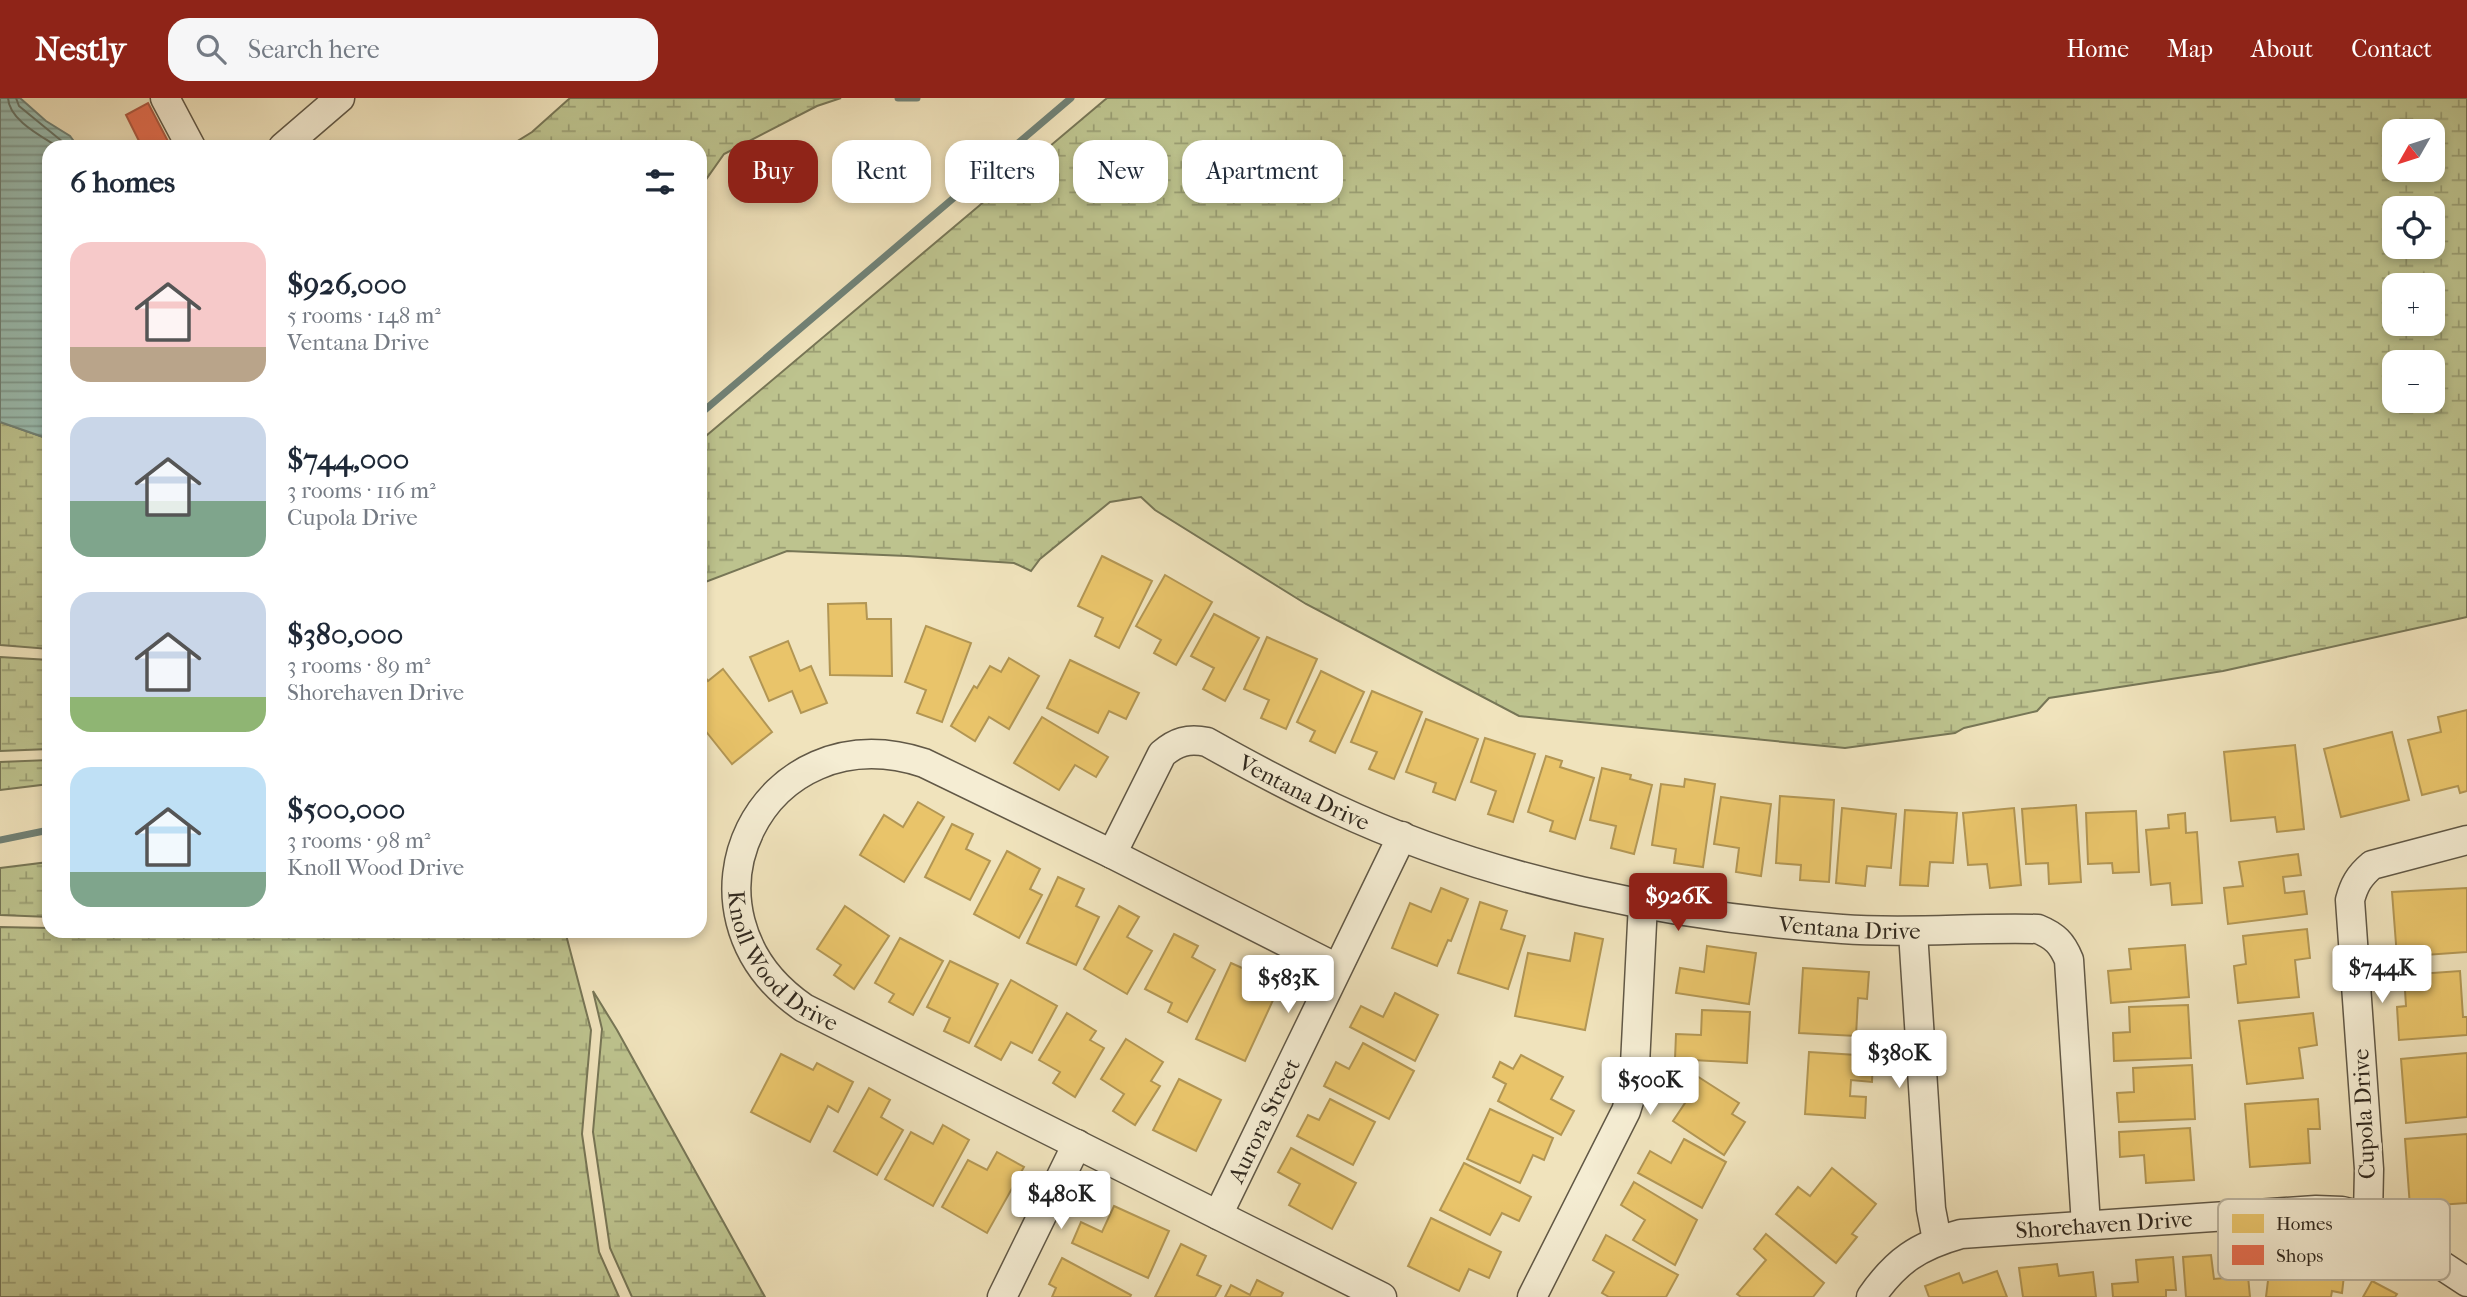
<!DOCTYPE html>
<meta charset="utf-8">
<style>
:root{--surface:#fff;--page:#f6f6f7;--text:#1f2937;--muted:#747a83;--accent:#8f2418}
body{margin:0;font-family:"IM FELL French Canon",serif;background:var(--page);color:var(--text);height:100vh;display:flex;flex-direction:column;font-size:26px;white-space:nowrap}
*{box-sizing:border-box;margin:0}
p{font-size:23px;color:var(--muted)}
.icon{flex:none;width:38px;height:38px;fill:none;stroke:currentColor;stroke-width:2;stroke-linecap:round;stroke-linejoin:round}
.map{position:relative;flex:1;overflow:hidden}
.sheet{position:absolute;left:42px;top:42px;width:665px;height:798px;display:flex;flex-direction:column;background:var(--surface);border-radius:21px;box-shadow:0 4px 10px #0003}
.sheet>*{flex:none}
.top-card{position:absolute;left:728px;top:42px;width:665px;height:63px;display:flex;gap:14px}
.needle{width:46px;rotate:231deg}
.fabs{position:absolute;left:2382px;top:21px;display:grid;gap:14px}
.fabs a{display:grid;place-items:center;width:63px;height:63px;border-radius:14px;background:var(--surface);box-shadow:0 4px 10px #0003;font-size:35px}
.price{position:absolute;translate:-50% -60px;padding:0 16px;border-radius:7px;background:#fff;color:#222;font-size:23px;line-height:46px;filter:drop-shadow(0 2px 4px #0008)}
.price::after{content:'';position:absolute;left:50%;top:42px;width:21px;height:16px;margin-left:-10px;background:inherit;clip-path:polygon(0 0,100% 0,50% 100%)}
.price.selected{background:var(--accent);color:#fff}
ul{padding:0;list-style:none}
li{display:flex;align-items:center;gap:21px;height:175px;padding:0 28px}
li span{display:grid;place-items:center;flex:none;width:196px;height:140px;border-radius:21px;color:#555}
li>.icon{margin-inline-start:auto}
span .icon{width:84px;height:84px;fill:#fffc;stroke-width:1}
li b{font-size:30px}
h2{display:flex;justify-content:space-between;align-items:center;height:84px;padding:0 28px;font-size:30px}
.pill{padding:0 24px;border-radius:21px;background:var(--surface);box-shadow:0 4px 10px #0003;font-size:24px;line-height:63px}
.pill.selected{background:var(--accent);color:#fff}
header{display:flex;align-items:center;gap:42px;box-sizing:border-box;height:98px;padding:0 35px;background:var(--accent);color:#fff}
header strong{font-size:33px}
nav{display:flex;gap:38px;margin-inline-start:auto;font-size:24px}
.search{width:490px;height:63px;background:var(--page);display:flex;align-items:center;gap:18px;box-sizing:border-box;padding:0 24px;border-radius:21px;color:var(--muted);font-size:26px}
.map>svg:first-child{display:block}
.wetland{fill:url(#wetland-marsh);stroke:#777656;stroke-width:2;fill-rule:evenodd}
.water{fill:url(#water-rules);stroke:#708277;stroke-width:2}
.homes{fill:#e9c46a;stroke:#b29654;stroke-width:2}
.shops{fill:#e76f51;stroke:#b05a42;stroke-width:2}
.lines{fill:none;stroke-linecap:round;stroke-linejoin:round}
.shore{stroke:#667468;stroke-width:2}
.stream{stroke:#708277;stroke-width:7}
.minor-casing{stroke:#615846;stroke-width:31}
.minor{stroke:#f5edd3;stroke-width:28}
.labels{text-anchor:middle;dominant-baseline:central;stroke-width:7;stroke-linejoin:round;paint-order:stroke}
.street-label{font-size:23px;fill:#31291f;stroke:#f5edd3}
.key{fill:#f5edd3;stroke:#bab29d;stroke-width:2}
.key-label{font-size:19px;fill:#31291f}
</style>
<header>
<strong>Nestly</strong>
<div class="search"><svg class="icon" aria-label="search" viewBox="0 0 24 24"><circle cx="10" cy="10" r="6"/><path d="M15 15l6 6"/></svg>Search here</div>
<nav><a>Home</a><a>Map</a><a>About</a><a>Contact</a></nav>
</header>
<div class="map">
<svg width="2467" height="1199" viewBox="0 0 2467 1199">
<defs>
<pattern id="wetland-marsh" width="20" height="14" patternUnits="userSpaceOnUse" patternTransform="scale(1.75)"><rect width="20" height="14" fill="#bdc38e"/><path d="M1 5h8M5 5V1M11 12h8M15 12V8" fill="none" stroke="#9a9e73"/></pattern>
<pattern id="water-rules" width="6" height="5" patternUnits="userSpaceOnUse" patternTransform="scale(1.75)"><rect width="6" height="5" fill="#9abeb2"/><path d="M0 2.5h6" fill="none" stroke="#7e9a90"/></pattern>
</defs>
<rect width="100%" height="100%" fill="#f0e3bc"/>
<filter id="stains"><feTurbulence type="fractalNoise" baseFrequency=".00286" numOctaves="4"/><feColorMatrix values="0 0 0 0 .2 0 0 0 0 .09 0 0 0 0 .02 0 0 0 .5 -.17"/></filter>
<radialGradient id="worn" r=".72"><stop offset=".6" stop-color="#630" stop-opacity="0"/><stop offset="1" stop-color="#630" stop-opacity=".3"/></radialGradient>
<g class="wetland">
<path d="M 570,0 L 841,0 L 817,8 L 724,56 L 700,90 L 700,49 L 508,49 L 532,34 Z"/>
<path d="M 1107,0 L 2467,0 L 2467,519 L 2223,573 L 2049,600 L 2037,613 L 1964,630 L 1955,635 L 1845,650 L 1519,618 L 1306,506 L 1155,412 L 1141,399 L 1110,404 L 1040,461 L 1031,473 L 1014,465 L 907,458 L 787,453 L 700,486 L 700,343 ZM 2394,33 L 2432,33 L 2432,72 L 2394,72 ZM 2394,110 L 2432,110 L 2432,149 L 2394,149 ZM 2394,187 L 2432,187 L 2432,226 L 2394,226 ZM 2394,264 L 2432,264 L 2432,303 L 2394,303 Z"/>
<path d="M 0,324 L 49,341 L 49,551 L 0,547 Z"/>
<path d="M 0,559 L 49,562 L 49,651 L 0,653 Z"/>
<path d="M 49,662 L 49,686 L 0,692 L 0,664 Z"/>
<path d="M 49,764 L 49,819 L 0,817 L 0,770 Z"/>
<path d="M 0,829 L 49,830 L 49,833 L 565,833 L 591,932 L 582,1036 L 599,1154 L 619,1199 L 0,1199 Z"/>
<path d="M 593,893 L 617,932 L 765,1199 L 632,1199 L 610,1150 L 593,1034 L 602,931 Z"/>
</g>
<path class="water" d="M 0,0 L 20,0 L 46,23 L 70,38 L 78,49 L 49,49 L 49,341 L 0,324 Z"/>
<g class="homes">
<path d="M 1102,458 L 1152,483 L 1119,550 L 1095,538 L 1103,520 L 1078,508 Z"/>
<path d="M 1165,477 L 1212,504 L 1176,567 L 1154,555 L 1161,542 L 1136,528 Z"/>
<path d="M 866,505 L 867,521 L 891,521 L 892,578 L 830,577 L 828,506 Z"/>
<path d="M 1214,516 L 1259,540 L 1225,603 L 1203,591 L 1214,570 L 1191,558 Z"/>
<path d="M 926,528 L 971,545 L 942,624 L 917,615 L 926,592 L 905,584 Z"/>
<path d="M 1267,539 L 1317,561 L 1286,631 L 1261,620 L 1269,602 L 1244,591 Z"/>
<path d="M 788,543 L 800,573 L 811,568 L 827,605 L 801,615 L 792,593 L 769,603 L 750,559 Z"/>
<path d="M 1009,560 L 1039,578 L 1009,631 L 989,619 L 975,643 L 951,628 L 974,588 L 977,590 L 990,568 L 1001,574 Z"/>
<path d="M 1070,562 L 1139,595 L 1126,621 L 1109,613 L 1098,635 L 1047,610 Z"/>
<path d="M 723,571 L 772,634 L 732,666 L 700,626 L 700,578 L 703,576 L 708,583 Z"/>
<path d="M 1321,573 L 1364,594 L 1335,655 L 1310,643 L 1315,633 L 1297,624 Z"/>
<path d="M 1372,593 L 1422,614 L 1394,681 L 1369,671 L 1377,654 L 1351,644 Z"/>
<path d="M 2467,612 L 2467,693 L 2460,695 L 2458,688 L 2422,697 L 2408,642 L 2441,634 L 2438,619 Z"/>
<path d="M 1042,619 L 1108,659 L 1096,679 L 1075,667 L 1059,692 L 1014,665 Z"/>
<path d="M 1426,621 L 1478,641 L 1455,702 L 1433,694 L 1436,685 L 1406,674 Z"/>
<path d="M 2392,634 L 2409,702 L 2341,719 L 2324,651 Z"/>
<path d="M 1485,640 L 1535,656 L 1513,724 L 1488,716 L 1496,693 L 1471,684 Z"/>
<path d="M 2295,647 L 2304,731 L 2277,734 L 2275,719 L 2231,723 L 2224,654 Z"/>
<path d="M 1546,658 L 1562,663 L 1560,669 L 1594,680 L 1575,741 L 1550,733 L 1553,723 L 1528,714 Z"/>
<path d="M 1602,670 L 1631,677 L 1630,681 L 1652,687 L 1634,756 L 1611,750 L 1616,728 L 1590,722 Z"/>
<path d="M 1685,681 L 1715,686 L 1703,769 L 1674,765 L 1676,751 L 1652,747 L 1661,686 L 1684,689 Z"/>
<path d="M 1780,698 L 1834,702 L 1829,784 L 1800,782 L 1801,767 L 1776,765 Z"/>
<path d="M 1721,699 L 1771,706 L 1761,778 L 1736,774 L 1739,750 L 1714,746 Z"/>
<path d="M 918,704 L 944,719 L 904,784 L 860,757 L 884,717 L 903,729 Z"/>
<path d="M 2076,707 L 2081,784 L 2049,786 L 2048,765 L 2026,766 L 2022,711 Z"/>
<path d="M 1842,710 L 1896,716 L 1891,770 L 1867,768 L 1865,788 L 1836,785 Z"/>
<path d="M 2014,710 L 2021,787 L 1990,790 L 1987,766 L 1968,767 L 1963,715 Z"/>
<path d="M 1905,712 L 1957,715 L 1953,765 L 1930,764 L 1928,788 L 1900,787 Z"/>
<path d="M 2136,713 L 2139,774 L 2113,775 L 2112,765 L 2088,766 L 2086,715 Z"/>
<path d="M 2185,715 L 2186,735 L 2197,734 L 2202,805 L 2172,807 L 2170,785 L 2151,787 L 2146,732 L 2169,730 L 2168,717 Z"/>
<path d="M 952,726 L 973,736 L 966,751 L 990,763 L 970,802 L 925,779 Z"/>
<path d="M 1007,753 L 1040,771 L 1030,791 L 1042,797 L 1019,840 L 974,816 Z"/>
<path d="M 2298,756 L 2301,777 L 2283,779 L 2285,795 L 2304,793 L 2307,816 L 2228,826 L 2224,790 L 2243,788 L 2239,764 Z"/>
<path d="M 1058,779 L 1084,791 L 1076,808 L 1099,819 L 1076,867 L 1027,845 Z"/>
<path d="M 1441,790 L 1468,801 L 1451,843 L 1448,842 L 1437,868 L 1392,850 L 1410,805 L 1431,814 Z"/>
<path d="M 2467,790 L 2467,854 L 2397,859 L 2392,794 Z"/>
<path d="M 1480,804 L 1507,813 L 1501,831 L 1525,838 L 1508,891 L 1458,875 Z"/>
<path d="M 845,808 L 889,838 L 854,891 L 834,877 L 841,867 L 817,851 Z"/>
<path d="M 1119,808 L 1139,819 L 1127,839 L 1152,853 L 1127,896 L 1084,871 Z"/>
<path d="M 2307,831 L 2310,860 L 2295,862 L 2299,899 L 2238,905 L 2234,868 L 2246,866 L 2243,838 Z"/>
<path d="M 1575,835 L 1603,841 L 1585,932 L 1515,918 L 1528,855 L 1570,863 Z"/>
<path d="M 1174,836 L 1198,848 L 1192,859 L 1215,872 L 1187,924 L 1168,914 L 1172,905 L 1145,891 Z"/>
<path d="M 900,840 L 943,863 L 913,917 L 889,904 L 894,896 L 875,885 Z"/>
<path d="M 2185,847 L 2189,899 L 2111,905 L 2108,873 L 2131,871 L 2129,851 Z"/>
<path d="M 1707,848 L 1756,855 L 1749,906 L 1676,895 L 1680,870 L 1704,874 Z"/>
<path d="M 950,863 L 998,886 L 969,945 L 944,933 L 950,920 L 927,909 Z"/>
<path d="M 1231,865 L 1258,877 L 1252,890 L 1274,900 L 1245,963 L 1196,941 Z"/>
<path d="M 1803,870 L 1869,874 L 1867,901 L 1858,900 L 1856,938 L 1799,935 Z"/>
<path d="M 2460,873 L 2463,919 L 2467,919 L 2467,937 L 2399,942 L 2397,909 L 2406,908 L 2404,877 Z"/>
<path d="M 1011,882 L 1057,908 L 1032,955 L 1011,944 L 1001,962 L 975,948 Z"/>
<path d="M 1395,895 L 1438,917 L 1415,963 L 1350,929 L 1361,908 L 1383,919 Z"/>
<path d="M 2188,907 L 2191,960 L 2114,963 L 2113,935 L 2130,934 L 2129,909 Z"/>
<path d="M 1702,912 L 1750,914 L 1747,965 L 1675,961 L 1676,936 L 1701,937 Z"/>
<path d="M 1067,915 L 1096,933 L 1090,942 L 1104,950 L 1075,999 L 1053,985 L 1060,974 L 1039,962 Z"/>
<path d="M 2313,915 L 2317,947 L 2299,950 L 2303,980 L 2247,986 L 2239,923 Z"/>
<path d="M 1126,941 L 1163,964 L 1151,983 L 1160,988 L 1135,1027 L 1113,1013 L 1124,996 L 1101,981 Z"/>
<path d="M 1363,945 L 1414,973 L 1389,1021 L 1324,988 L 1336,964 L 1349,971 Z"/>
<path d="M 1809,954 L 1873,958 L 1872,984 L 1851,982 L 1850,998 L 1866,999 L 1865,1020 L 1805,1016 Z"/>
<path d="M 2467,955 L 2467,1019 L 2406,1025 L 2401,961 Z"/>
<path d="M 781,956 L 813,972 L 817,965 L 853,984 L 838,1014 L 828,1008 L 810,1044 L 751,1014 Z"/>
<path d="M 1521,957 L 1563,979 L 1551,1001 L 1574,1013 L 1561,1037 L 1498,1003 L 1506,986 L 1493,979 L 1500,964 L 1513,971 Z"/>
<path d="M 2192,967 L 2195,1021 L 2119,1024 L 2117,995 L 2134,994 L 2133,970 Z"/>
<path d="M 1686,971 L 1739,1005 L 1732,1016 L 1745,1024 L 1724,1057 L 1673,1023 L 1685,1005 L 1670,996 Z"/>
<path d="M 1179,981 L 1221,1002 L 1196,1053 L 1153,1032 Z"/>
<path d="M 869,990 L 890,1002 L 881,1019 L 903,1032 L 877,1077 L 834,1053 Z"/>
<path d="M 1330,1001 L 1375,1024 L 1353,1067 L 1297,1038 L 1308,1017 L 1319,1022 Z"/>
<path d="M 2318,1001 L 2320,1031 L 2308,1031 L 2310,1065 L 2250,1069 L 2245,1006 Z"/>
<path d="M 1490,1011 L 1553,1040 L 1544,1062 L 1533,1057 L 1520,1085 L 1467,1061 Z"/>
<path d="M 943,1027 L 969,1042 L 933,1108 L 885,1081 L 911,1034 L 933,1046 Z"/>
<path d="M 2190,1030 L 2194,1082 L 2146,1085 L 2144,1057 L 2120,1059 L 2119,1034 Z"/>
<path d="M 2467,1036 L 2467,1105 L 2410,1109 L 2405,1041 Z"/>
<path d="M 1684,1041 L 1726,1064 L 1702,1110 L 1638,1075 L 1650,1053 L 1671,1065 Z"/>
<path d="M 1291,1050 L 1356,1085 L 1332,1131 L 1289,1107 L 1300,1086 L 1278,1074 Z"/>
<path d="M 997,1054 L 1024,1069 L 987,1135 L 942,1109 L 968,1062 L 987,1072 Z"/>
<path d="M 1464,1065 L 1531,1099 L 1519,1123 L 1502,1115 L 1490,1137 L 1440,1112 Z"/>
<path d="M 1832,1070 L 1876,1106 L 1852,1136 L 1857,1139 L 1836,1165 L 1776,1116 L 1798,1089 L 1810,1098 Z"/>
<path d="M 1634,1084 L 1697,1122 L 1675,1167 L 1633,1142 L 1645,1122 L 1621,1107 Z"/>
<path d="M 1114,1108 L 1169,1133 L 1148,1180 L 1072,1145 L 1081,1124 L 1102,1134 Z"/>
<path d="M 1431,1120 L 1501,1154 L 1489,1180 L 1469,1171 L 1459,1193 L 1408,1168 Z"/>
<path d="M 1766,1136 L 1824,1185 L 1813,1199 L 1741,1199 L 1737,1196 L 1766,1162 L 1754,1151 Z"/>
<path d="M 1606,1137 L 1678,1177 L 1666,1199 L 1609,1199 L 1602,1195 L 1614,1174 L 1593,1162 Z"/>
<path d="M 1181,1146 L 1206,1158 L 1197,1177 L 1221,1188 L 1215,1199 L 1155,1199 Z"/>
<path d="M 2307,1155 L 2346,1160 L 2342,1195 L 2332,1193 L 2331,1199 L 2266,1199 L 2270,1166 L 2306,1171 Z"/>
<path d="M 2211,1157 L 2214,1181 L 2248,1178 L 2250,1199 L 2186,1199 L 2183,1159 Z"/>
<path d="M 2173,1159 L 2176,1192 L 2166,1192 L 2166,1199 L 2113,1199 L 2112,1186 L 2138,1184 L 2136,1162 Z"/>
<path d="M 1062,1160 L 1131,1197 L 1130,1199 L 1052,1199 L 1056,1190 L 1049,1186 Z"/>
<path d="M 2057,1166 L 2059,1178 L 2093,1174 L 2096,1199 L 2023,1199 L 2019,1170 Z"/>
<path d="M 1997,1173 L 2007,1199 L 1929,1199 L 1925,1188 L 1959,1175 L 1963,1185 Z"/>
<path d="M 1257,1182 L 1283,1195 L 1281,1199 L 1225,1199 L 1231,1187 L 1250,1197 Z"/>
<path d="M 2372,1183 L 2397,1196 L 2395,1199 L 2363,1199 Z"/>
</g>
<path class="shops" d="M 148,5 L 171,49 L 142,49 L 126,17 Z"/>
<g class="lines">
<g class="shore">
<path d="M 8,0 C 9,22 41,38 58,49"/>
<path d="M 16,0 L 19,8 L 69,49"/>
</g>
<g class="stream">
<path d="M 898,0 L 917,0"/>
<path d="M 700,316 L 1071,0"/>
<path d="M 0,742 L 49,732"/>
</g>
<g class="minor-casing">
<g id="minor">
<path d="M 165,0 L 191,49"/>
<path d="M 283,49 L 340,0"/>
<path id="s1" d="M 1112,756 L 1162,656 C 1176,644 1188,640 1207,644 C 1248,667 1291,690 1334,710 C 1489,783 1672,819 1842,831 C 1908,836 1973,829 2038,831 C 2055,838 2062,845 2069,862 L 2086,1127"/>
<path d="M 1913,834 L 1931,1111 L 1937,1142"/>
<path id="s2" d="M 1337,870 L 1112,756 L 924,665 C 762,612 663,813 804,910 L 1382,1199"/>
<path id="s3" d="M 1218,1117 L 1402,738"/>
<path d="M 2368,1119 L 2369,1071 L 2350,802 C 2354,787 2359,778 2372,767 L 2467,742"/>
<path d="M 1002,1199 L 1077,1046"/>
<path d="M 1532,1199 L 1626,1013 L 1634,987 L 1643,805"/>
<path id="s4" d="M 1871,1199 C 1896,1163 1918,1148 1961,1136 L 2316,1112 L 2342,1113 L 2368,1119 L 2467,1184"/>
</g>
</g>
<use href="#minor" class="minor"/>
</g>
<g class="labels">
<g class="street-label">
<text stroke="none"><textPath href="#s1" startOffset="270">Ventana Drive</textPath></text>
<text stroke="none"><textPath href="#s1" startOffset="836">Ventana Drive</textPath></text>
<text stroke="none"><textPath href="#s2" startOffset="817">Knoll Wood Drive</textPath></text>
<text transform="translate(2364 1016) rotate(-93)">Cupola Drive</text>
<text stroke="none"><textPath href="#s3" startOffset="105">Aurora Street</textPath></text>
<text stroke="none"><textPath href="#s4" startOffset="256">Shorehaven Drive</textPath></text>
</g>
</g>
<rect x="2218" y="1101" width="232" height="81" rx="10" class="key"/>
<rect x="2232" y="1116" width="32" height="19" fill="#e9c46a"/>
<rect x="2232" y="1147" width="32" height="20" fill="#e76f51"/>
<g class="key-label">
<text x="2276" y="1132">Homes</text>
<text x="2276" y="1164">Shops</text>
</g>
<rect width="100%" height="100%" filter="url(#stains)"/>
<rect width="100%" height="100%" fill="url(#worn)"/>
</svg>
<div class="fabs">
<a><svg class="needle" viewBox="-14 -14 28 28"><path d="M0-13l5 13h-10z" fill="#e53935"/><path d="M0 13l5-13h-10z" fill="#747a83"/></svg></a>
<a><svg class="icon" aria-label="locate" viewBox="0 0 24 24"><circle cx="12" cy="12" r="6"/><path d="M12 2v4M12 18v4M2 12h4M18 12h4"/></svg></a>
<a>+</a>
<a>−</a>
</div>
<b class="price selected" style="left:1678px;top:835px">$926K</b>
<b class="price" style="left:2382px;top:907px">$744K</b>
<b class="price" style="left:1288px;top:917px">$583K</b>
<b class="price" style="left:1899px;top:992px">$380K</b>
<b class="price" style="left:1650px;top:1019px">$500K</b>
<b class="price" style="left:1061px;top:1133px">$480K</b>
<div class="top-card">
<a class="pill selected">Buy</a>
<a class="pill">Rent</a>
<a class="pill">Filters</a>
<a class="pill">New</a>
<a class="pill">Apartment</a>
</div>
<section class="sheet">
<h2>6 homes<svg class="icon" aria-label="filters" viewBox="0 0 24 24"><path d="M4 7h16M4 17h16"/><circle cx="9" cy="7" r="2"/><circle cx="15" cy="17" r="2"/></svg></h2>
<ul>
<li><span style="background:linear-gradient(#f6c9c9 75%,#b9a48a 0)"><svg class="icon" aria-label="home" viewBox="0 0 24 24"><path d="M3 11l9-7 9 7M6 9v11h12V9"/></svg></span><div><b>$926,000</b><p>5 rooms · 148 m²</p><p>Ventana Drive</p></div></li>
<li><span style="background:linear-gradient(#c9d6e8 60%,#7fa58c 0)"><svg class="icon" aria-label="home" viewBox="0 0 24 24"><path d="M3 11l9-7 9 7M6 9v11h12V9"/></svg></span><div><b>$744,000</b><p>3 rooms · 116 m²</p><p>Cupola Drive</p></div></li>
<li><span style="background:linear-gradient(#c9d6e8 75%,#8fb573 0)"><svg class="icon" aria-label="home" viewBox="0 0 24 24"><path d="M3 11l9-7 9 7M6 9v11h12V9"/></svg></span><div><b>$380,000</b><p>3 rooms · 89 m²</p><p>Shorehaven Drive</p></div></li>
<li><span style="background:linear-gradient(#bfe0f5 75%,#7fa58c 0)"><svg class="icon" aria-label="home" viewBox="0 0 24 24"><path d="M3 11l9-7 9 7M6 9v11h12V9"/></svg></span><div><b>$500,000</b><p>3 rooms · 98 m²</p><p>Knoll Wood Drive</p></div></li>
</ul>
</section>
</div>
